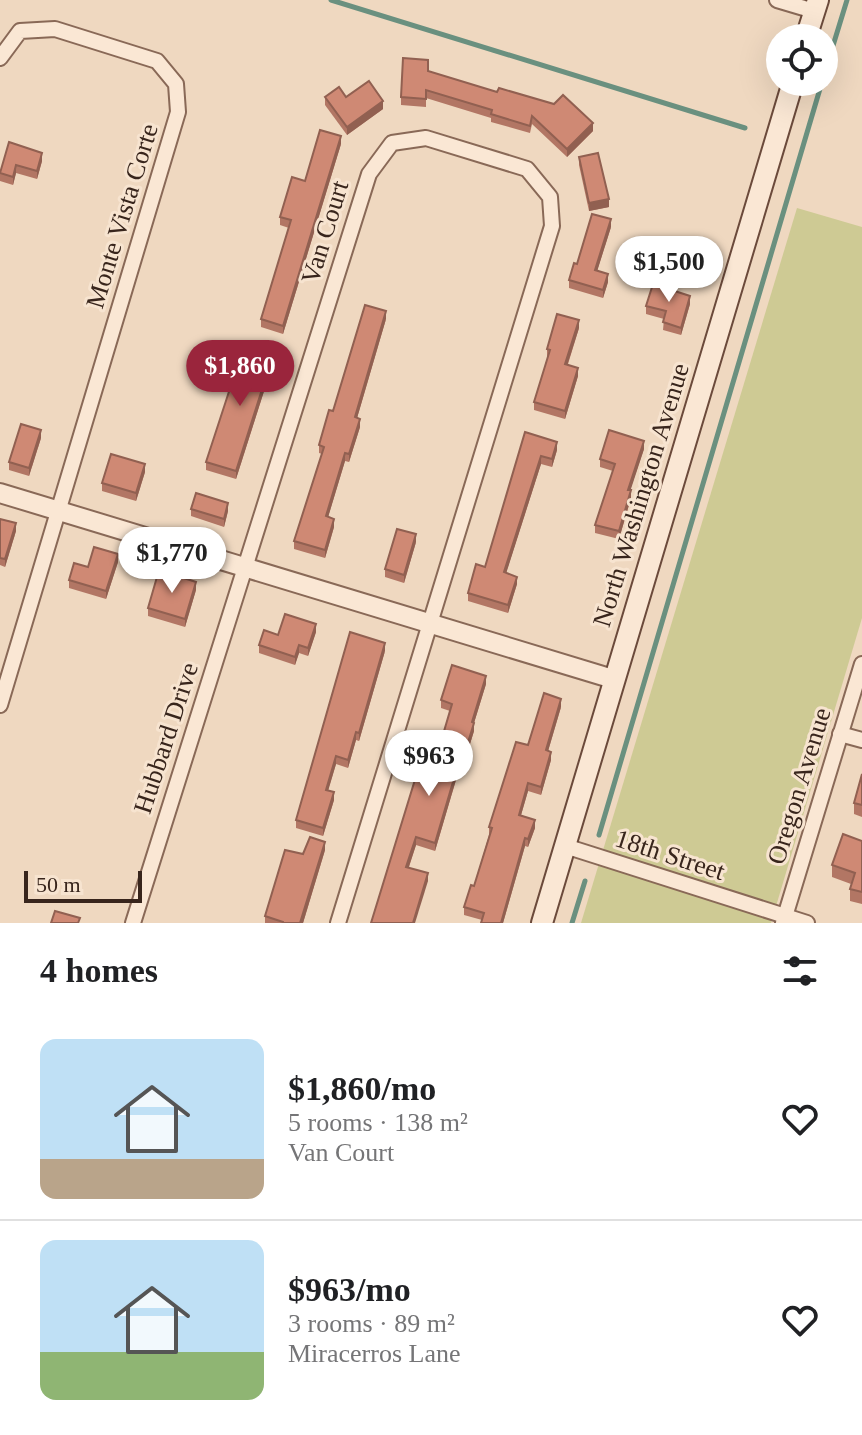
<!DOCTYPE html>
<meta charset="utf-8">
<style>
:root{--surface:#fff;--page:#f6f6f6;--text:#202124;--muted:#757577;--line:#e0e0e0;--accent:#9a253c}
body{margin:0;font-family:Georgia,serif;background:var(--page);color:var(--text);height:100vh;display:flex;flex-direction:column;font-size:30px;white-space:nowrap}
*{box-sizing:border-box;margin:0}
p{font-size:26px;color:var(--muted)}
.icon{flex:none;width:44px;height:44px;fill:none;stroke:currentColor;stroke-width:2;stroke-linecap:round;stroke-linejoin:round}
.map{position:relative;height:923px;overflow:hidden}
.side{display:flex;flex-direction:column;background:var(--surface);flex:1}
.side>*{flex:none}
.tools{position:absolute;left:766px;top:24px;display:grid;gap:16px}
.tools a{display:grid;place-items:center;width:72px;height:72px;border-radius:50%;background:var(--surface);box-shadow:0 8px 32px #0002;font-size:40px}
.scale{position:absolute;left:24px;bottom:20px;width:118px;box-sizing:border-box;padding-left:8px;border:4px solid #38251c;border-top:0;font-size:22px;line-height:28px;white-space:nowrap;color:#38251c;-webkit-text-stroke:6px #f7e4d0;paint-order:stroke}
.price{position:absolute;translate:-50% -68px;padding:0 18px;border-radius:28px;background:#fff;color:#222;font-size:26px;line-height:52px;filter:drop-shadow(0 2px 4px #0008)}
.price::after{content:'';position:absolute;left:50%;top:48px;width:24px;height:18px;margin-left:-12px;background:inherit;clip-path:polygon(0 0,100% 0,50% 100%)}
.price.active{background:var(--accent);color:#fff}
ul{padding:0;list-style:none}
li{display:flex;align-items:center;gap:24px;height:200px;padding:0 40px}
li+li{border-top:2px solid var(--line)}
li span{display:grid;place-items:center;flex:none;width:224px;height:160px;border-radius:16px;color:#555}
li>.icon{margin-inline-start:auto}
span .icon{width:96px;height:96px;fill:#fffc;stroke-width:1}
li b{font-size:34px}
h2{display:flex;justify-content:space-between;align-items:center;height:96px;padding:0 40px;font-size:34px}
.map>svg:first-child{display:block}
.green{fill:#ceca94}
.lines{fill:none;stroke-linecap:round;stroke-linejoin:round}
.stream{stroke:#6a907f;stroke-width:5}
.minor-casing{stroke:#896957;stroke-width:18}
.tertiary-casing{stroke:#896957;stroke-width:22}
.secondary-casing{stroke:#6b4a3b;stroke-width:24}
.minor{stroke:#fae7d4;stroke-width:14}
.tertiary{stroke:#fae7d4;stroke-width:18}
.secondary{stroke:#fae7d4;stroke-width:20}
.wall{fill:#b27664}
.shaded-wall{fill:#916051}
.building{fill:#cf8974;stroke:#916051;stroke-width:2}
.labels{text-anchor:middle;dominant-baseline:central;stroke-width:6;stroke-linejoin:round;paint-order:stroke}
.street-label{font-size:26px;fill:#38251c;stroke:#f7e4d0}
</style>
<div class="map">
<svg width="862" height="923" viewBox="0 0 862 923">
<rect width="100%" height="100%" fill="#efd8c0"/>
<path class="green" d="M 797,208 L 862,227 L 862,618 L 771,923 L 581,923 Z"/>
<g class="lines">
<g class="stream">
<path d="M 331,0 L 745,128"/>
<path d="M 824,75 L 847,0"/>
<path d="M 599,835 L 822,82"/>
<path d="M 572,923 L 585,881"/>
</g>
<g class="minor-casing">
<g id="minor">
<path d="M 777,0 L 814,11"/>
<path d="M 0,58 L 20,31 L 55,29 L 157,61 L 176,84 L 178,112 L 0,705"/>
<path d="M 840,734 L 862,740"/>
<path d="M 565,846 L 807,923"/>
<path d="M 133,923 L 369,174 L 392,143 L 426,138 L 527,169 L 550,197 L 552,226 L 338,923"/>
<path d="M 783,923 L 862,664"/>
</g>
</g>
<g class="tertiary-casing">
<path id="tertiary" d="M 0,493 L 613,679"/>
</g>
<g class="secondary-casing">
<g id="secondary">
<path d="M 806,38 L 818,0"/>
<path d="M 542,923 L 793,82"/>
</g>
</g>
<use href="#minor" class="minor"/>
<use href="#tertiary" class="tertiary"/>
<use href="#secondary" class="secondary"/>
</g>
<g class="wall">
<path d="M 428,71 L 593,131 L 567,157 L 532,124 L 530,133 L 491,122 L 491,118 L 426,98 L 426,107 L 401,105 L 401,97 Z"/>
<path d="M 325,97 L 346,97 L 383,109 L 347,135 L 325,105 Z"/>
<path d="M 341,144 L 283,334 L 261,327 L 261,319 L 289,228 L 280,225 L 280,217 L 305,181 Z"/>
<path d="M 42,153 L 42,161 L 37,179 L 16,173 L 13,185 L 0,181 L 0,171 Z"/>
<path d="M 579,157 L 609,207 L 589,211 L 579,165 Z"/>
<path d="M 611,227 L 597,271 L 608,282 L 603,298 L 569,288 L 569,280 L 577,264 Z"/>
<path d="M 690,304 L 681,335 L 663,330 L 664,319 L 646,314 L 646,306 Z"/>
<path d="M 386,319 L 357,418 L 360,427 L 349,462 L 345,461 L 328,517 L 334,527 L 325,558 L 294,549 L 294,541 L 322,454 L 319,453 L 319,445 L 333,411 Z"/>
<path d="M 579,328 L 568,364 L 578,376 L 565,419 L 534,410 L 534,402 L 548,357 L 547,357 L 547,349 Z"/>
<path d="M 235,363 L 273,363 L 236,479 L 206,470 L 206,462 L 236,371 L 235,371 Z"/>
<path d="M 525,432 L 557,450 L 552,467 L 541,464 L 506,573 L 517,584 L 508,613 L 468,601 L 468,593 L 485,567 Z"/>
<path d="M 41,438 L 29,476 L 9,470 L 9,462 Z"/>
<path d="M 644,449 L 630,490 L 631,498 L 619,539 L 595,533 L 595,525 L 613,471 L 600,467 L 600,459 Z"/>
<path d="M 145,472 L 136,501 L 102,491 L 102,483 Z"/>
<path d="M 191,509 L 228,511 L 224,527 L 191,516 Z"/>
<path d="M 0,519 L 16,531 L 5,567 L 0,565 Z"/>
<path d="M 416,542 L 404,583 L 385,577 L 385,569 Z"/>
<path d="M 118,562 L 106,599 L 69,588 L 69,580 L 88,567 Z"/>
<path d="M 196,590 L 185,627 L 148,616 L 148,608 Z"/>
<path d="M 316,632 L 308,656 L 299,653 L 295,665 L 259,653 L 259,645 L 278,635 Z"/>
<path d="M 385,651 L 359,741 L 356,740 L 348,768 L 336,764 L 328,790 L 334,800 L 323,836 L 296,828 L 296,820 Z"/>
<path d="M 486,684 L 474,723 L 474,731 L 461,773 L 458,773 L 435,851 L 416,845 L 409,867 L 428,881 L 371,923 L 442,738 L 450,711 L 441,708 L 441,700 Z"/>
<path d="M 561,707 L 548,751 L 551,760 L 541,795 L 528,791 L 521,815 L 535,828 L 528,847 L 525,846 L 503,923 L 481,923 L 482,920 L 464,915 L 464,907 L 474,886 L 489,835 L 489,827 L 528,745 Z"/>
<path d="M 862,774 L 862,817 L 854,814 L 854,803 Z"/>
<path d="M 862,841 L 862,904 L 850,901 L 850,889 L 851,884 L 832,877 L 832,865 Z"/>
<path d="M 325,850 L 303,923 L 265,923 L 265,916 L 303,854 Z"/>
</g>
<g class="shaded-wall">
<path d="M 383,101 L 383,109 L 347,135 L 347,127 Z"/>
<path d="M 593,123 L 593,131 L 567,157 L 567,149 Z"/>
<path d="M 341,136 L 341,144 L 283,334 L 283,326 Z"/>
<path d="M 42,153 L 42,161 L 37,179 L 37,171 Z"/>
<path d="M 16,165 L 16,173 L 13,185 L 13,177 Z"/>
<path d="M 609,199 L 609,207 L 589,211 L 589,203 Z"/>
<path d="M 611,219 L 611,227 L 595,278 L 595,270 Z"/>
<path d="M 608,274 L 608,282 L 603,298 L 603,290 Z"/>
<path d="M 690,296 L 690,304 L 681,335 L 681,328 Z"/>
<path d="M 386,311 L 386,319 L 355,425 L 355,417 Z"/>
<path d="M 579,320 L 579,328 L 565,372 L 565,364 Z"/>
<path d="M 273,355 L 273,363 L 236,479 L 236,471 Z"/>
<path d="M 578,368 L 578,376 L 565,419 L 565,411 Z"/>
<path d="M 360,419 L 360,427 L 349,462 L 349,454 Z"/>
<path d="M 41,430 L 41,438 L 29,476 L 29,468 Z"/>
<path d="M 644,441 L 644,449 L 628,498 L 628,490 Z"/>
<path d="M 557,442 L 557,450 L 552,467 L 552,459 Z"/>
<path d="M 345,453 L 345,461 L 326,524 L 326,516 Z"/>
<path d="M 541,456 L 541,464 L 504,580 L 504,572 Z"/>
<path d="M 145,464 L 145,472 L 136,501 L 136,493 Z"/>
<path d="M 631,490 L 631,498 L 619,539 L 619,531 Z"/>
<path d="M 228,503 L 228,511 L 224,527 L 224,519 Z"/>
<path d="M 334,519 L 334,527 L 325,558 L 325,550 Z"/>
<path d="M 16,523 L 16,531 L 5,567 L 5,559 Z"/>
<path d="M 416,534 L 416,542 L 404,583 L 404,575 Z"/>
<path d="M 118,554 L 118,562 L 106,599 L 106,591 Z"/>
<path d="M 517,577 L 517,584 L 508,613 L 508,605 Z"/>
<path d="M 196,582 L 196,590 L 185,627 L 185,619 Z"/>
<path d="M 316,624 L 316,632 L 308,656 L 308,648 Z"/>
<path d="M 385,643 L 385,651 L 359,741 L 359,733 Z"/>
<path d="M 299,645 L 299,653 L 295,665 L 295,657 Z"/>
<path d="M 486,676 L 486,684 L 474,723 L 474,731 L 461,773 L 461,765 L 472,722 Z"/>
<path d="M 561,699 L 561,707 L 546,758 L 546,750 Z"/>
<path d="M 356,732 L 356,740 L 348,768 L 348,760 Z"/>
<path d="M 551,752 L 551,760 L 541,795 L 541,787 Z"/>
<path d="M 336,756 L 336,764 L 326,798 L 326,790 Z"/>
<path d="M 458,765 L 458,773 L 435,851 L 435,843 Z"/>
<path d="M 528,783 L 528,791 L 519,822 L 519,815 Z"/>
<path d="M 334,792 L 334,800 L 323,836 L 323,828 Z"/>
<path d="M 535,820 L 535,828 L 528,847 L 528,839 Z"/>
<path d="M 416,837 L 416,845 L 406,875 L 406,867 Z"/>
<path d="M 525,838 L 525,846 L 503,923 L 501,923 Z"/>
<path d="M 325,842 L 325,850 L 303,923 L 300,923 Z"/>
<path d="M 428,873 L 428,881 L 415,923 L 413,923 Z"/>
</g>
<g class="building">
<path d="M 403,58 L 428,60 L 428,71 L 497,92 L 499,88 L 554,104 L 563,95 L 593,123 L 567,149 L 532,116 L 530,126 L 491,114 L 492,110 L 426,90 L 426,99 L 401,97 Z"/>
<path d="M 369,81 L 383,101 L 347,127 L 325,97 L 339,87 L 346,97 Z"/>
<path d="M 320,130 L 341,136 L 283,326 L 261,319 L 291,220 L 280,217 L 292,177 L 305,181 Z"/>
<path d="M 9,142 L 42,153 L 37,171 L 16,165 L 13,177 L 0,173 Z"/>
<path d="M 598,153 L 609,199 L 589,203 L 579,157 Z"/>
<path d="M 592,214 L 611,219 L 595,270 L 608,274 L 603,290 L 569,280 L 574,263 L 577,264 Z"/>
<path d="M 653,284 L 690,296 L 681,328 L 663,322 L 666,311 L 646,306 Z"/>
<path d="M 365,305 L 386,311 L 355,417 L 360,419 L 349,454 L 345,453 L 326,516 L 334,519 L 325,550 L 294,541 L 324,447 L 319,445 L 329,410 L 333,411 Z"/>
<path d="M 557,314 L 579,320 L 565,364 L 578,368 L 565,411 L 534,402 L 550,350 L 547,349 Z"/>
<path d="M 240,345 L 273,355 L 236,471 L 206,462 L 238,364 L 235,363 Z"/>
<path d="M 21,424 L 41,430 L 29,468 L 9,462 Z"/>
<path d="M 609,430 L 644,441 L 628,490 L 631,490 L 619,531 L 595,525 L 615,464 L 600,459 Z"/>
<path d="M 525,432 L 557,442 L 552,459 L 541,456 L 504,572 L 517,577 L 508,605 L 468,593 L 476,564 L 485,567 Z"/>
<path d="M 111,454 L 145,464 L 136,493 L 102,483 Z"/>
<path d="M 196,493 L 228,503 L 224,519 L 191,509 Z"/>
<path d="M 0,519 L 16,523 L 5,559 L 0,558 Z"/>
<path d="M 397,529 L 416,534 L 404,575 L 385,569 Z"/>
<path d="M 94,547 L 118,554 L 106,591 L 69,580 L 74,563 L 88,567 Z"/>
<path d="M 159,570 L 196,582 L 185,619 L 148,608 Z"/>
<path d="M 285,614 L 316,624 L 308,648 L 299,645 L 295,657 L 259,645 L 264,630 L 278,635 Z"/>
<path d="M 350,632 L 385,643 L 359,733 L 356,732 L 348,760 L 336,756 L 326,790 L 334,792 L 323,828 L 296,820 Z"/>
<path d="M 452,665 L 486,676 L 472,722 L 474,723 L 461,765 L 458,765 L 435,843 L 416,837 L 406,867 L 428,873 L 413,923 L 371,923 L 429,734 L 442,738 L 452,704 L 441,700 Z"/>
<path d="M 544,693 L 561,699 L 546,750 L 551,752 L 541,787 L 528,783 L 519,815 L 535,820 L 528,839 L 525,838 L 501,923 L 481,923 L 484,913 L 464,907 L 471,885 L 474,886 L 492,828 L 489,827 L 516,742 L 528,745 Z"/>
<path d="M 862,774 L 862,805 L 854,803 Z"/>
<path d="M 843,834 L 862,841 L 862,892 L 850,889 L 855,873 L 832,865 Z"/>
<path d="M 310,837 L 325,842 L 300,923 L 283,923 L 283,922 L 265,916 L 285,850 L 303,854 Z"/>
<path d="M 55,911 L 80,918 L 78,923 L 51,923 Z"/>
</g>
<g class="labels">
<g class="street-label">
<text transform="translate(122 216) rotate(-73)">Monte Vista Corte</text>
<text transform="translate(325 232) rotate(-73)">Van Court</text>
<text transform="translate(641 495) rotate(-73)">North Washington Avenue</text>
<text transform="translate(166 738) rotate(-72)">Hubbard Drive</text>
<text transform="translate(799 786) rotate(-73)">Oregon Avenue</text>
<text transform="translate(670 855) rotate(18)">18th Street</text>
</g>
</g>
</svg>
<div class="tools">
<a><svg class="icon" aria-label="locate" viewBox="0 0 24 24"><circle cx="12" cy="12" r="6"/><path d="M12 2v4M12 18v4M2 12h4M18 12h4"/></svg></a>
</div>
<div class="scale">50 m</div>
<b class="price" style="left:669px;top:304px">$1,500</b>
<b class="price active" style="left:240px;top:408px">$1,860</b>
<b class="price" style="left:172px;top:595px">$1,770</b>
<b class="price" style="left:429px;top:798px">$963</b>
</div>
<section class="side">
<h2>4 homes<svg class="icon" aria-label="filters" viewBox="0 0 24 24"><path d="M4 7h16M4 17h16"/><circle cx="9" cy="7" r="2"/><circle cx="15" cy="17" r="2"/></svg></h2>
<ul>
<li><span style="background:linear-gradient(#bfe0f5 75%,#b9a48a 0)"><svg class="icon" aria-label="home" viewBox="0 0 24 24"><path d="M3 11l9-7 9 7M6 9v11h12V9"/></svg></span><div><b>$1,860/mo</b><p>5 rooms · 138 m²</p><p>Van Court</p></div><svg class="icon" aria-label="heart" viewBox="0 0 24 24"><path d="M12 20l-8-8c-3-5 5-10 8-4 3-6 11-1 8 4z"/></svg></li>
<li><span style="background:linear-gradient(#bfe0f5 70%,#8fb573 0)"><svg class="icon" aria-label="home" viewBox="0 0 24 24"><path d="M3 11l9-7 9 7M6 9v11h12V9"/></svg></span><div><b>$963/mo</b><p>3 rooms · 89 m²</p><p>Miracerros Lane</p></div><svg class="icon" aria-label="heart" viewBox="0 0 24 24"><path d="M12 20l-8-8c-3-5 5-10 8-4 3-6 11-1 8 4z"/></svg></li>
</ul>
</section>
